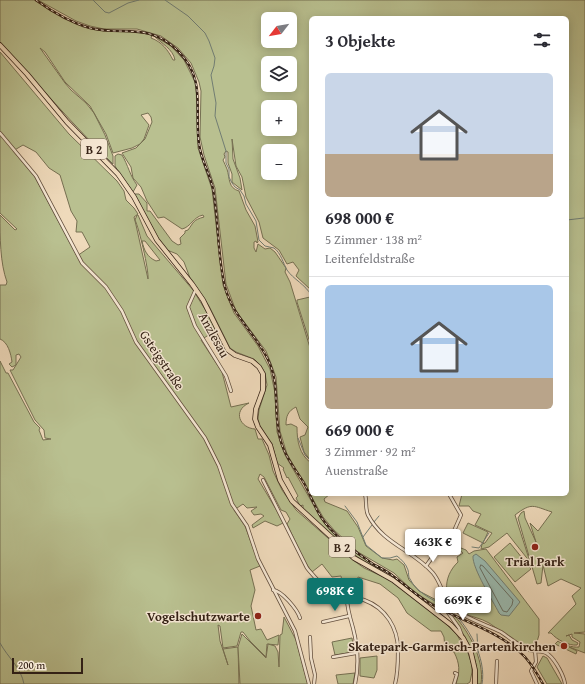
<!DOCTYPE html>
<html lang="de">
<meta charset="utf-8">
<style>
:root{--surface:#fff;--page:#f7f7f7;--text:#2b2b33;--muted:#7c7c81;--line:#e1e1e2;--accent:#0f766e}
body{margin:0;font-family:"Gentium Book Plus",serif;background:var(--page);color:var(--text);height:100vh;display:flex;flex-direction:column;font-size:15px;white-space:nowrap}
*{box-sizing:border-box;margin:0}
p{font-size:13px;color:var(--muted)}
.icon{flex:none;width:22px;height:22px;fill:none;stroke:currentColor;stroke-width:2;stroke-linecap:round;stroke-linejoin:round}
.map{position:relative;flex:1;overflow:hidden}
.side{position:absolute;left:309px;top:16px;width:260px;height:480px;display:flex;flex-direction:column;background:var(--surface);border-radius:6px;box-shadow:0 2px 10px #0003}
.side>*{flex:none}
.needle{width:26px;rotate:239deg}
.fabs{position:absolute;left:261px;top:12px;display:grid;gap:8px}
.fabs a{display:grid;place-items:center;width:36px;height:36px;border-radius:6px;background:var(--surface);box-shadow:0 2px 10px #0003;font-size:20px}
.scale{position:absolute;left:12px;bottom:10px;width:71px;box-sizing:border-box;padding-left:4px;border:2px solid #342115;border-top:0;font-size:11px;line-height:14px;white-space:nowrap;color:#342115;-webkit-text-stroke:3px #f5e7d3;paint-order:stroke}
.price{position:absolute;translate:-50% -34px;padding:0 9px;border-radius:4px;background:#fff;color:#222;font-size:13px;line-height:26px;filter:drop-shadow(0 1px 2px #0008)}
.price::after{content:'';position:absolute;left:50%;top:24px;width:12px;height:9px;margin-left:-6px;background:inherit;clip-path:polygon(0 0,100% 0,50% 100%)}
.price.current{background:var(--accent);color:#fff}
ul{padding:0;list-style:none}
li{display:grid;align-content:center;gap:8px;height:212px;padding:0 16px}
li+li{border-top:1px solid var(--line)}
li span{display:grid;place-items:center;height:124px;border-radius:6px;color:#555}
li>.icon{margin-inline-start:auto}
span .icon{width:72px;height:72px;fill:#fffc;stroke-width:1}
li b{font-size:17px}
h2{display:flex;justify-content:space-between;align-items:center;height:48px;padding:0 16px;font-size:17px}
.map>svg:first-child{display:block}
.green{fill:#b9c090;stroke:#767052;fill-rule:evenodd}
.water{fill:#9abbb1;stroke:#717d73}
.lines{fill:none;stroke-linecap:round;stroke-linejoin:round}
.shore{stroke:#676e63;stroke-width:1}
.stream{stroke:#717d73;stroke-width:1}
.minor-casing{stroke:#634f3e;stroke-width:4}
.primary-casing{stroke:#342115;stroke-width:5.5}
.minor{stroke:#f5e7d3;stroke-width:2.5}
.primary{stroke:#efdabb;stroke-width:4}
.rail-casing{stroke:#342115;stroke-width:2.5}
.rail{stroke:#f5e7d3;stroke-width:1;stroke-dasharray:3;stroke-linecap:butt}
.poi-dot{fill:#8f2418;stroke:#f5e7d3;stroke-width:1.5}
.labels{text-anchor:middle;dominant-baseline:central;stroke-width:3;stroke-linejoin:round;paint-order:stroke}
.shield{fill:#f5e7d3;stroke:#6e5c4e;stroke-width:1}
.shield-label{font-size:12px;font-weight:bold;fill:#342115}
.street-label{font-size:13px;fill:#342115;stroke:#f5e7d3}
.poi-label{font-size:13px;font-weight:bold;fill:#342115;stroke:#f5e7d3;text-anchor:end}
</style>
<div class="map">
<svg width="585" height="684" viewBox="0 0 585 684">
<rect width="100%" height="100%" fill="#efdabb"/>
<filter id="stains"><feTurbulence type="fractalNoise" baseFrequency=".005" numOctaves="4"/><feColorMatrix values="0 0 0 0 .2 0 0 0 0 .09 0 0 0 0 .02 0 0 0 .5 -.17"/></filter>
<radialGradient id="worn" r=".72"><stop offset=".6" stop-color="#630" stop-opacity="0"/><stop offset="1" stop-color="#630" stop-opacity=".3"/></radialGradient>
<g class="green">
<path d="M 0,0 L 34,0 L 48,9 L 83,27 L 104,31 L 137,32 L 152,35 L 151,38 C 162,42 168,50 173,60 L 175,60 C 173,49 161,43 154,36 L 171,46 L 184,60 L 196,84 L 198,148 L 212,189 L 223,285 L 234,313 L 258,346 L 270,369 L 275,393 L 277,432 L 285,455 L 321,518 L 327,526 L 357,553 L 384,571 C 353,560 333,534 308,514 L 303,508 L 303,505 L 300,506 L 296,498 L 298,496 L 288,477 L 287,478 L 283,469 L 284,468 L 277,463 L 272,444 L 260,426 L 258,419 L 259,410 L 267,385 L 265,373 L 261,366 L 254,359 L 236,352 L 230,348 L 209,306 L 190,278 L 184,262 L 177,254 L 167,250 L 158,238 L 134,194 L 139,194 L 147,203 L 147,211 L 150,211 L 172,241 L 178,245 L 181,244 L 180,238 L 185,233 L 185,231 L 188,230 C 194,222 193,220 204,217 L 203,215 C 193,217 191,227 182,229 L 164,217 L 158,218 L 147,201 L 141,187 L 133,178 L 131,167 L 122,153 L 136,148 L 145,139 L 152,122 L 151,117 L 148,113 L 141,115 L 149,125 L 144,139 L 140,144 L 132,148 L 113,153 L 106,134 L 90,106 L 65,82 L 45,52 L 40,48 L 65,83 L 71,90 L 86,103 L 94,113 L 105,135 L 113,156 L 113,164 C 73,125 37,83 0,42 Z"/>
<path d="M 38,0 L 585,0 L 585,632 L 574,633 L 585,634 L 585,653 L 569,647 L 577,651 L 576,654 L 555,644 L 558,641 C 561,644 573,648 579,647 L 580,642 L 572,637 L 572,634 L 566,636 L 569,635 L 572,640 L 578,643 L 577,645 C 569,646 557,640 551,633 L 548,633 L 576,604 L 572,596 L 581,588 L 561,579 L 548,586 L 543,565 L 541,583 L 537,584 L 518,518 L 521,513 L 524,511 L 525,518 L 536,542 L 530,523 L 538,531 L 552,512 C 533,506 532,502 515,515 L 530,562 L 507,533 L 489,547 L 481,549 L 482,544 L 485,543 L 492,533 L 475,525 L 481,514 L 473,511 L 469,506 L 459,506 L 462,494 L 567,494 L 567,18 L 311,18 L 311,290 L 296,276 L 299,270 L 293,262 L 287,264 L 279,250 L 263,238 L 259,222 L 246,197 L 242,177 L 236,166 L 232,139 L 233,159 L 240,178 L 242,190 L 232,182 L 232,174 L 228,163 L 228,152 L 226,151 L 224,154 L 225,157 L 223,160 C 224,163 226,166 227,169 C 230,179 228,188 239,191 L 246,210 L 255,226 L 258,242 L 257,243 L 256,241 L 254,242 L 254,248 L 256,252 L 258,244 L 265,249 L 270,248 L 275,252 L 286,268 L 285,272 L 290,282 L 311,351 L 311,461 L 304,452 L 300,437 L 305,435 L 308,427 L 300,419 L 296,407 C 288,411 286,416 286,425 L 291,424 L 297,427 C 297,441 299,454 311,463 L 311,494 L 330,494 L 324,499 L 325,502 L 347,511 L 358,527 L 366,546 L 382,558 L 393,560 L 397,559 L 404,565 L 409,580 L 419,591 L 444,604 L 444,610 L 415,593 L 394,573 L 358,552 L 334,530 L 323,517 L 287,454 L 280,431 L 276,377 L 270,361 L 266,351 L 236,311 L 226,284 L 215,188 L 204,155 L 200,137 L 201,91 L 199,82 L 191,63 L 178,48 L 161,36 L 137,29 L 104,29 L 90,26 L 76,21 ZM 268,19 L 290,19 L 290,41 L 268,41 ZM 268,63 L 290,63 L 290,85 L 268,85 ZM 268,107 L 290,107 L 290,129 L 268,129 ZM 268,151 L 290,151 L 290,173 L 268,173 Z"/>
<path d="M 0,52 L 69,134 L 117,181 L 124,191 L 126,200 L 134,208 L 138,214 L 134,217 L 136,225 L 148,279 C 149,270 139,228 135,220 L 137,215 L 138,215 L 147,236 L 193,290 L 211,319 L 216,330 L 201,340 L 222,372 L 231,407 L 249,403 C 232,411 240,428 255,429 L 258,439 L 262,439 L 269,455 L 273,471 L 282,490 L 296,510 L 353,560 L 364,568 L 390,580 L 444,622 L 457,635 L 468,653 L 472,665 L 472,672 L 470,682 L 467,684 L 456,684 C 460,671 460,664 454,652 L 445,649 L 444,637 L 441,631 L 431,631 L 407,613 L 398,598 L 380,584 L 358,577 L 355,596 C 343,595 343,587 341,576 L 332,577 L 322,564 L 312,572 L 305,562 L 287,524 L 290,519 L 286,512 L 281,510 L 264,477 L 260,474 L 258,479 L 277,511 L 283,523 L 277,526 L 265,521 L 253,528 L 252,525 L 264,516 L 261,514 L 254,515 L 251,511 L 257,507 L 247,508 L 243,504 L 234,510 L 245,526 L 260,566 L 250,570 L 255,590 L 251,606 L 256,630 L 261,629 L 267,640 L 279,635 L 278,645 L 267,644 L 266,657 L 250,641 L 243,632 L 241,632 L 237,646 L 223,648 L 220,626 L 218,625 L 220,641 L 228,665 L 223,649 L 238,647 L 239,684 L 0,684 L 0,361 L 6,373 L 8,373 L 34,422 L 40,428 L 39,430 L 43,440 L 51,439 L 45,438 L 44,430 L 35,420 L 10,370 L 13,370 L 21,357 L 19,354 L 16,355 L 16,365 L 12,367 L 9,364 L 12,362 C 11,354 8,342 0,339 L 0,285 L 6,285 L 7,282 C 0,263 0,237 0,215 L 15,230 L 17,229 L 0,213 L 0,135 L 3,135 L 0,132 ZM 23,145 L 36,152 L 49,168 L 60,175 L 71,211 L 77,221 L 76,232 L 82,232 L 90,247 L 77,256 L 35,177 L 13,151 ZM 142,241 L 145,241 L 160,260 L 156,261 C 147,257 144,250 142,241 Z"/>
<path d="M 118,154 L 122,155 C 128,165 130,176 137,185 L 133,192 L 118,171 L 115,166 L 115,156 Z"/>
<path d="M 310,297 L 311,300 L 311,346 L 297,302 L 297,300 Z"/>
<path d="M 468,523 L 488,532 L 483,543 L 463,533 Z"/>
<path d="M 510,543 L 531,569 L 515,582 L 494,557 Z"/>
<path d="M 451,544 L 466,550 L 469,554 L 474,551 L 486,549 L 539,619 L 539,635 L 536,645 L 534,648 C 521,648 500,630 489,623 C 481,618 471,617 463,613 C 442,602 442,577 458,562 L 457,557 L 463,553 Z"/>
<path d="M 449,610 C 467,627 485,659 481,684 L 477,684 C 480,656 463,633 448,611 Z"/>
<path d="M 284,617 L 296,640 L 308,684 L 240,684 L 238,647 L 242,634 L 266,658 L 268,644 L 275,646 L 278,652 L 279,667 L 280,635 L 282,634 Z"/>
<path d="M 352,638 L 354,652 L 335,655 L 332,642 Z"/>
<path d="M 377,656 L 377,670 L 374,678 L 360,676 L 360,658 Z"/>
<path d="M 543,656 L 547,658 L 562,684 L 547,684 L 537,667 Z"/>
<path d="M 355,673 L 353,684 L 338,684 L 336,675 Z"/>
</g>
<path class="water" d="M 476,554 L 485,561 L 520,602 L 509,616 L 501,615 L 499,613 C 493,601 472,568 473,556 Z"/>
<g class="lines">
<path class="shore" d="M 481,565 L 483,566 L 513,600 L 512,605 L 507,612 L 503,611 L 480,568 Z"/>
<g class="stream">
<path d="M 93,0 L 105,12 L 109,13 L 128,3 L 139,0"/>
<path d="M 165,0 L 188,16 L 205,33 L 209,41 L 215,58 L 214,66 L 211,75 L 216,103 L 215,116 L 226,151 L 226,163 L 229,169 L 229,177 L 232,183 L 235,187 L 240,190 L 244,196 L 246,204 L 256,221 L 259,240 L 265,246 C 268,247 271,247 274,248 C 281,253 283,263 287,270 C 293,279 306,285 311,295"/>
<path d="M 567,220 L 584,218"/>
<path d="M 298,438 L 305,455 L 311,461"/>
<path d="M 345,506 L 357,522 L 366,545 L 382,558 L 390,558 L 397,556 C 402,560 406,564 408,570 C 409,573 408,577 410,579 C 417,593 432,599 444,606"/>
<path d="M 374,522 L 379,516"/>
<path d="M 363,537 L 372,525"/>
<path d="M 472,547 L 479,548 L 489,533"/>
<path d="M 449,609 C 468,624 487,659 482,684"/>
<path d="M 477,634 L 478,652"/>
<path d="M 0,643 C 8,658 21,667 24,684"/>
</g>
<g class="minor-casing">
<g id="minor">
<path d="M 0,133 L 36,176 L 82,263 L 106,287 L 122,311 L 136,342 L 205,438 L 219,466 L 232,504 L 247,526 L 258,559 L 295,631 L 309,684"/>
<path d="M 196,289 L 188,307 L 195,326 L 226,376 L 231,391"/>
<path d="M 263,480 L 307,568 C 313,575 319,583 327,588 C 331,591 336,592 341,593 C 344,594 346,597 348,598 C 353,599 358,598 364,600 C 386,608 398,628 398,650 C 398,661 398,673 395,684"/>
<path d="M 365,494 C 367,501 365,509 368,515 C 383,544 413,550 433,573 C 443,585 443,602 457,611 C 470,620 487,625 501,632 C 510,638 519,646 529,650 C 536,653 543,649 549,655 C 556,661 564,676 565,684"/>
<path d="M 426,566 L 436,552 L 444,543 L 450,540 L 461,515 L 449,494"/>
<path d="M 273,590 C 282,591 297,609 300,618"/>
<path d="M 347,598 C 347,608 350,618 353,628 C 358,647 359,666 355,684"/>
<path d="M 447,602 L 447,611 L 459,628 L 462,636"/>
<path d="M 323,622 L 349,616"/>
<path d="M 310,637 L 311,658 L 315,675 L 314,684"/>
<path d="M 535,650 L 536,662 L 531,671 L 537,684"/>
<path d="M 333,657 L 356,653"/>
<path d="M 454,684 L 457,674 L 455,673"/>
<path d="M 496,684 L 497,661"/>
</g>
</g>
<g class="primary-casing">
<path id="primary" d="M 0,45 L 27,74 L 67,122 L 118,174 L 134,197 L 157,240 L 192,284 L 203,300 L 228,350 L 235,355 L 252,361 L 259,367 L 263,374 L 263,390 L 256,409 L 255,419 L 258,427 L 270,445 L 280,480 L 292,501 L 354,558 L 393,580 L 451,625 L 463,638 L 471,653 L 475,670 L 475,684"/>
</g>
<use href="#minor" class="minor"/>
<use href="#primary" class="primary"/>
<g class="rail-casing">
<path id="rail" d="M 36,0 C 51,11 72,23 90,28 C 124,36 149,22 178,51 C 207,80 194,109 199,144 C 201,160 210,174 213,189 C 219,221 217,255 225,287 C 233,318 258,335 270,364 C 279,386 274,410 279,433 C 282,453 294,467 304,483 C 310,494 314,506 321,517 C 332,534 356,553 373,564 C 380,568 387,571 393,576 C 406,585 417,596 431,604 C 461,621 500,631 525,657 C 532,665 538,675 543,684"/>
</g>
<use href="#rail" class="rail"/>
</g>
<g class="poi-dot">
<circle cx="535" cy="547" r="4"/>
<circle cx="258" cy="616" r="4"/>
<circle cx="564" cy="646" r="4"/>
</g>
<g class="labels">
<g class="shield">
<rect x="81" y="139" width="26" height="20" rx="3"/>
<rect x="329" y="537" width="26" height="20" rx="3"/>
</g>
<g class="shield-label">
<text x="94" y="149">B 2</text>
<text x="342" y="547">B 2</text>
</g>
<g class="street-label">
<text transform="translate(214 335) rotate(61)">Anzlesau</text>
<text transform="translate(162 360) rotate(56)">Gsteigstraße</text>
</g>
<g class="poi-label">
<text x="535" y="561" text-anchor="middle">Trial Park</text>
<text x="250" y="616">Vogelschutzwarte</text>
<text x="556" y="646">Skatepark-Garmisch-Partenkirchen</text>
</g>
</g>
<rect width="100%" height="100%" filter="url(#stains)"/>
<rect width="100%" height="100%" fill="url(#worn)"/>
</svg>
<div class="fabs">
<a><svg class="needle" viewBox="-14 -14 28 28"><path d="M0-13l5 13h-10z" fill="#e53935"/><path d="M0 13l5-13h-10z" fill="#7c7c81"/></svg></a>
<a><svg class="icon" aria-label="layers" viewBox="0 0 24 24"><path d="M12 4l9 5-9 5-9-5zM3 14l9 5 9-5"/></svg></a>
<a>+</a>
<a>−</a>
</div>
<div class="scale">200 m</div>
<b class="price" style="left:433px;top:563px">463K €</b>
<b class="price current" style="left:335px;top:612px">698K €</b>
<b class="price" style="left:463px;top:621px">669K €</b>
<section class="side">
<h2>3 Objekte<svg class="icon" aria-label="filters" viewBox="0 0 24 24"><path d="M4 7h16M4 17h16"/><circle cx="9" cy="7" r="2"/><circle cx="15" cy="17" r="2"/></svg></h2>
<ul>
<li><span style="background:linear-gradient(#c9d6e8 65%,#b9a48a 0)"><svg class="icon" aria-label="home" viewBox="0 0 24 24"><path d="M3 11l9-7 9 7M6 9v11h12V9"/></svg></span><div><b>698 000 €</b><p>5 Zimmer · 138 m²</p><p>Leitenfeldstraße</p></div></li>
<li><span style="background:linear-gradient(#a9c7e8 75%,#b9a48a 0)"><svg class="icon" aria-label="home" viewBox="0 0 24 24"><path d="M3 11l9-7 9 7M6 9v11h12V9"/></svg></span><div><b>669 000 €</b><p>3 Zimmer · 92 m²</p><p>Auenstraße</p></div></li>
</ul>
</section>
</div>
